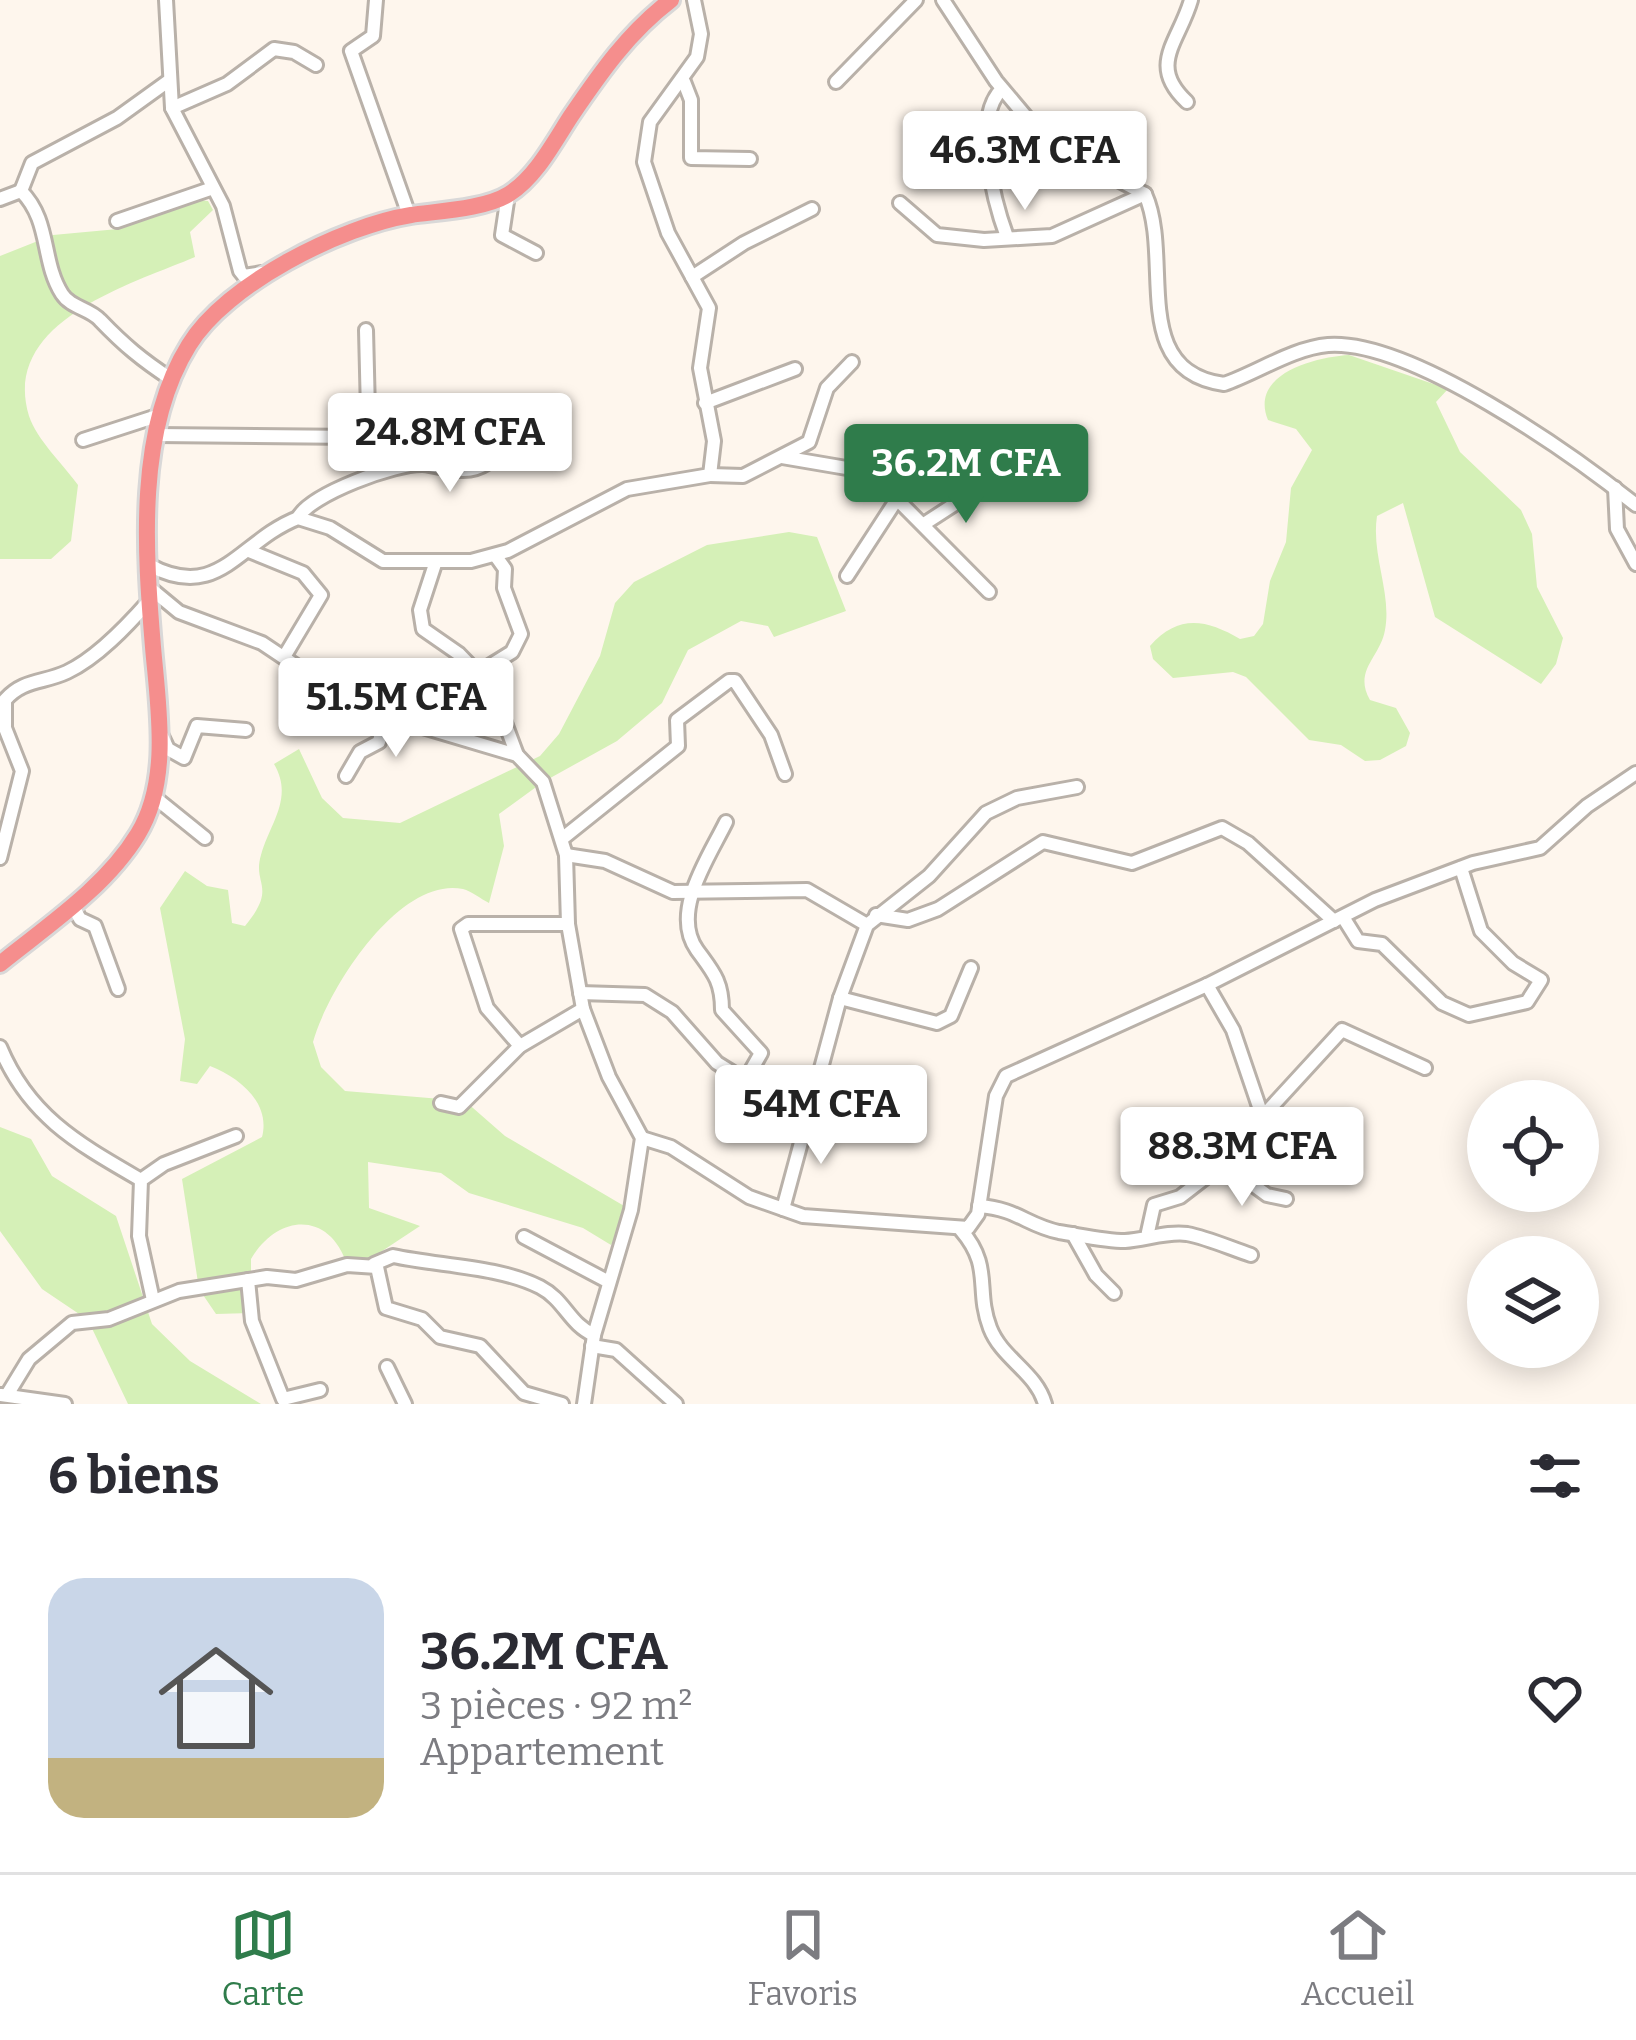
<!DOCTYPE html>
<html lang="fr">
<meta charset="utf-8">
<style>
:root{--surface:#fff;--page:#f7f7f7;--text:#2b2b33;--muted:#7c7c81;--line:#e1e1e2;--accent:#2f7c4b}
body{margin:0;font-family:Bitter,serif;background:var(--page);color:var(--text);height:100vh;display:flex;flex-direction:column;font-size:45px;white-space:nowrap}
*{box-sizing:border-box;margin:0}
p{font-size:39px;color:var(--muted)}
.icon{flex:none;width:66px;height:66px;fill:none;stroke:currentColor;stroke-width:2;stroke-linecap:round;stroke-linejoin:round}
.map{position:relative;height:1404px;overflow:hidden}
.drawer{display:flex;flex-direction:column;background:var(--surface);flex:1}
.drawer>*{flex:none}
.fabs{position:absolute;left:1467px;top:1080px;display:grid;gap:24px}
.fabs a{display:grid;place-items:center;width:132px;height:132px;border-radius:50%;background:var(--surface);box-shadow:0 6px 30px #0003;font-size:60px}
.price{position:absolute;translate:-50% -102px;padding:0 27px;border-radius:12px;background:#fff;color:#222;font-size:39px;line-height:78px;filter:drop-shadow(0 3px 6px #0008)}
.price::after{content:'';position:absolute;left:50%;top:72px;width:36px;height:27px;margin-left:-18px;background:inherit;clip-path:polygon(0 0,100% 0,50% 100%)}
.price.selected{background:var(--accent);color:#fff}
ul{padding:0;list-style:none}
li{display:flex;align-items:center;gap:36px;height:300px;padding:0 48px}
li span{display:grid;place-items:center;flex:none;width:336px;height:240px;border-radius:36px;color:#555}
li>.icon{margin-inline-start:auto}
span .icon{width:144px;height:144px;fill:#fffc;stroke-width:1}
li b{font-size:51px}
h2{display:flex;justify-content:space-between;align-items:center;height:144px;padding:0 48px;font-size:51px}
.dock{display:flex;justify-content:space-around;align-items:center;height:168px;border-top:3px solid var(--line);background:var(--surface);font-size:33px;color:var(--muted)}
.dock a{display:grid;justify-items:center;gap:6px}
.dock .selected{color:var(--accent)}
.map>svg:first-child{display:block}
.green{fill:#d5f0b7}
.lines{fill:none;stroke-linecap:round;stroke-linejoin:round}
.minor-casing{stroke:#b9b1a9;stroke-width:18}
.highway-casing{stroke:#d9d8d8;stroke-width:22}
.minor{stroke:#fff;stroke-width:12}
.highway{stroke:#f58e8d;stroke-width:16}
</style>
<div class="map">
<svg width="1636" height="1404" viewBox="0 0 1636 1404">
<rect width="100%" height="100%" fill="#fef6ed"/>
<g class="green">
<path d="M 188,199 L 208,201 L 213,210 L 190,232 L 195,257 C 132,284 0,321 29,416 C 37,440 63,464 78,485 L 71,541 L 51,559 L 0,559 L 0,256 L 53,235 L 118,229 Z"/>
<path d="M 1349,355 L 1448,389 L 1436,402 L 1460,452 L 1521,510 L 1532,534 L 1537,587 L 1563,638 L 1556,664 L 1541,684 L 1435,617 L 1403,503 L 1377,516 C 1371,555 1392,593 1385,630 C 1380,658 1353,670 1370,700 L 1396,708 L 1410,733 L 1406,746 L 1380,760 L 1365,761 L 1341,745 L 1309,740 L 1246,677 L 1233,672 L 1173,678 L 1153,659 L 1150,646 C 1178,614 1206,619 1240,639 L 1254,636 L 1263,624 L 1270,581 L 1286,542 L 1291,488 L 1312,450 L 1296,429 L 1268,420 C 1249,374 1315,357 1349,355 Z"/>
<path d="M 789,532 L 817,537 L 846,611 L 774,637 L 768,626 L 741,621 L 688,650 L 662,703 L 617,741 L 543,782 L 499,814 L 504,846 L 489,903 C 481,899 471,891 463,889 C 398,876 327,991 313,1042 L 321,1067 L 345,1091 L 465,1101 L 505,1136 L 631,1210 L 611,1245 L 583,1228 L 469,1193 L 441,1173 L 368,1162 L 369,1208 L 420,1226 L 364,1263 L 347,1265 C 330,1211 278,1213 251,1259 L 251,1313 L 216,1314 L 199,1289 L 182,1179 L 262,1137 C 271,1103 239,1077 210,1066 L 197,1084 L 180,1081 L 185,1039 L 160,908 L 185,871 L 207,886 L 228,890 L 232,923 L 245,926 C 278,886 252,885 261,855 C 270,823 294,798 274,764 L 299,749 L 322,798 L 343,818 L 400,823 L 540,756 L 559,734 L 600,656 L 615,603 L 634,582 L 707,545 Z"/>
<path d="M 0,1127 L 31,1139 L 52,1176 L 116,1216 L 152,1324 L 190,1361 L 261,1404 L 128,1404 L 88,1320 L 42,1289 L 0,1231 Z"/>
</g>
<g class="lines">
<g class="minor-casing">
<g id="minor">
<path d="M 166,0 L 172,108 L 223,206 L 240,271 L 244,276 L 262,273"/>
<path d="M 376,0 L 373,36 L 351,51 L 409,215"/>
<path d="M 943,0 L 996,81 L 1049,144 L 1145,194 C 1174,258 1127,371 1224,384 C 1256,373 1293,348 1328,345 C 1410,339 1572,454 1636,505"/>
<path d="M 684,82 L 691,100 L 691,158 L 750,159"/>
<path d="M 836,82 L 916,0"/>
<path d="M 1002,89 C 972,117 994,202 1007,237"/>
<path d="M 1187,102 C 1147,65 1179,42 1191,0"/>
<path d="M 172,108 L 227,84 L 274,49 L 294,52 L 316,65"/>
<path d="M 21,191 C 51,221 41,261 62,294 C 71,308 89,308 100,320 C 124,345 142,360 171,379"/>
<path d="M 21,191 L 32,163 L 117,118 L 167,82"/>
<path d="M 508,195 L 502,235 L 536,253"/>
<path d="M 0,199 L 21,191"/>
<path d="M 900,203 L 937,235 L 984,240 L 1052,236 L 1145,194"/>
<path d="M 117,221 L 213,188"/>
<path d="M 692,277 L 744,243 L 812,209"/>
<path d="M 705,403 L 795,369"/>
<path d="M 156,435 L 359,437 L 368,412 L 366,330"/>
<path d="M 359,437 L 386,469"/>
<path d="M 83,440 L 157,416"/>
<path d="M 782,457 L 870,472 L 989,592"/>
<path d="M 710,475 L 743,476 L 809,442 L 827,388 L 852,362"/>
<path d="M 1615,488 L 1617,529 L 1636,564"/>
<path d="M 298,518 C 310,494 396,463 423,464 C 444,466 466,477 487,463 C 502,454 500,418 502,402"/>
<path d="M 924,524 L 981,487"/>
<path d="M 249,551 L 303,573 L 321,595 L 284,657"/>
<path d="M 435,564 L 420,610 L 423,629 L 459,654 L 492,688 L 517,755"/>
<path d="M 149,565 C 219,603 239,541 298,518 L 330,528 L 383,561 L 471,561 L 508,551 L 627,489 L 710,475 L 714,441 L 700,368 L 709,308 L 668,233 L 644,162 L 650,122 L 697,57 L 701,34 L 694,0"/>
<path d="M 847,576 L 899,496"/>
<path d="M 150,588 L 179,612 L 262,643 L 359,708 L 517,755 L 543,782 L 566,855 L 568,924 L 583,1009 L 609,1077 L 642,1138 L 631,1210 L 594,1335 L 584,1404"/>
<path d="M 478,673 L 512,652 L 521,634 L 504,588 L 505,569 L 495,555"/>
<path d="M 161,734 L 168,749 L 184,758 L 197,726 L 246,730"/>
<path d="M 346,776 L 360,752 L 379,742 L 384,717"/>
<path d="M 153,796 L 205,838"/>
<path d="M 726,822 C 709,857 670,912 697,950 C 713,972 722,981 722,1010 L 761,1053 L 745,1081"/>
<path d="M 563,838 L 678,746 L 677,720 L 729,681 L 735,681 L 771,735 L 785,774"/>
<path d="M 566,855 L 605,861 L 673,892 L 807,890 L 867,925"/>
<path d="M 0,858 L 22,771 L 5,728 L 5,700 C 23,679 44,683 67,672 C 97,658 127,626 149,601"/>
<path d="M 73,906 L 80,919 L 95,926 L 118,989"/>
<path d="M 876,915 L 908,920 L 938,909 L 1043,842 L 1132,863 L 1222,828 L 1248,843 L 1334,921"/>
<path d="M 1343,917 L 1358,941 L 1382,944 L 1442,1003 L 1469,1015 L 1527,1002 L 1541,980 L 1513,963 L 1481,931 L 1461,868"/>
<path d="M 580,993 L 645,995 L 672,1012 L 717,1063 L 764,1092 L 813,1107"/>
<path d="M 840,998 L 937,1023 L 951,1016 L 971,968"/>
<path d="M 520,1046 L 487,1008 L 461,929 L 468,924 L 568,924"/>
<path d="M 0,1047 C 29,1117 79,1144 141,1180"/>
<path d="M 441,1103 L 459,1107 L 520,1046 L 583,1009"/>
<path d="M 1264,1115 L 1342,1030 L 1425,1068"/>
<path d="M 642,1138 L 671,1147 L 749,1197 L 803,1216 L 968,1228 L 978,1214 L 996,1096 L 1006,1076 L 1207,985 L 1375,900 L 1473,863 L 1540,848 L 1587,806 L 1636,773"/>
<path d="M 1226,1165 L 1267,1195 L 1286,1199"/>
<path d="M 979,1206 C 1018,1209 1026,1225 1059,1232 C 1079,1235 1104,1241 1125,1241 C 1144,1240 1168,1231 1187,1234 C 1208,1238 1230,1248 1251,1255"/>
<path d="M 783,1209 L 840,998 L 867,925 L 929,876 L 986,813 L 1017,798 L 1077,787"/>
<path d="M 961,1230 C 993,1267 975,1289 990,1328 C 1002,1359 1036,1372 1045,1404"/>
<path d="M 1148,1232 L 1154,1205 L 1180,1197 L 1267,1130 L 1233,1030 L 1207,985"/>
<path d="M 1073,1234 L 1096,1275 L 1114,1293"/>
<path d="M 524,1237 L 609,1282"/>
<path d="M 374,1264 L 393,1256 C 439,1266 498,1266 540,1287 C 565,1300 569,1324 594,1335"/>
<path d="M 248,1280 L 252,1321 L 283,1399 L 320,1390"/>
<path d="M 153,1300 L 139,1236 L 141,1180 L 164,1164 L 236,1136"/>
<path d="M 592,1346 L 616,1350 L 676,1404"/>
<path d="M 387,1367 L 405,1404"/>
<path d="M 1,1395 L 65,1404"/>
<path d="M 7,1395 L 29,1359 L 72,1323 L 109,1319 L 179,1291 L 267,1277 L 296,1280 L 347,1265 L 377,1267 L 386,1308 L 422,1319 L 440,1337 L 480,1346 L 524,1393 L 562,1404"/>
</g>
</g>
<g class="highway-casing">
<path id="highway" d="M 0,964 C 47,926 106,887 138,834 C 171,780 158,706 153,647 C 145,551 136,430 189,345 C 226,284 342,226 411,215 C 439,211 485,209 509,194 C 536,177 554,142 571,116 C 601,72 628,33 671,0"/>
</g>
<use href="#minor" class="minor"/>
<use href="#highway" class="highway"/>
</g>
</svg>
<div class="fabs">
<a><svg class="icon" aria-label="locate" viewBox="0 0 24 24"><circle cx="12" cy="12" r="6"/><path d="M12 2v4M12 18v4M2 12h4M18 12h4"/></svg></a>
<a><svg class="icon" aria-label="layers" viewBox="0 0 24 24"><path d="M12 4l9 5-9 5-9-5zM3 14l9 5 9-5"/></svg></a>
</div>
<b class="price" style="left:1025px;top:213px">46.3M CFA</b>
<b class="price" style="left:450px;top:495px">24.8M CFA</b>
<b class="price selected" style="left:966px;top:526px">36.2M CFA</b>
<b class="price" style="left:396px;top:760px">51.5M CFA</b>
<b class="price" style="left:821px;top:1167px">54M CFA</b>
<b class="price" style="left:1242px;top:1209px">88.3M CFA</b>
</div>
<section class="drawer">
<h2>6 biens<svg class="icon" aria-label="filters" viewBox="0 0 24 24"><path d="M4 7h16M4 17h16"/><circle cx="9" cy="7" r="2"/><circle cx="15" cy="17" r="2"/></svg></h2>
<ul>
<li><span style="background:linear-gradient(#c9d6e8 75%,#c2b280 0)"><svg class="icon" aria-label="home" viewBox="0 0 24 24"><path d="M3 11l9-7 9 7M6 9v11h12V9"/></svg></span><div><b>36.2M CFA</b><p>3 pièces · 92 m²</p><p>Appartement</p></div><svg class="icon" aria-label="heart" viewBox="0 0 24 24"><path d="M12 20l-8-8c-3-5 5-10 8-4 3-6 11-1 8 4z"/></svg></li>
</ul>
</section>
<nav class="dock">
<a class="selected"><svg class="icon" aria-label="map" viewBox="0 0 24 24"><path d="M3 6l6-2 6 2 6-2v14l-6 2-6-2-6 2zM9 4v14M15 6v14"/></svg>Carte</a>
<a><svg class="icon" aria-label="saved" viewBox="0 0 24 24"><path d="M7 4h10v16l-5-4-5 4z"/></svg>Favoris</a>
<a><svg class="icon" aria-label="home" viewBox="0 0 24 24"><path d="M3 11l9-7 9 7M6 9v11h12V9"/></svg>Accueil</a>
</nav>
